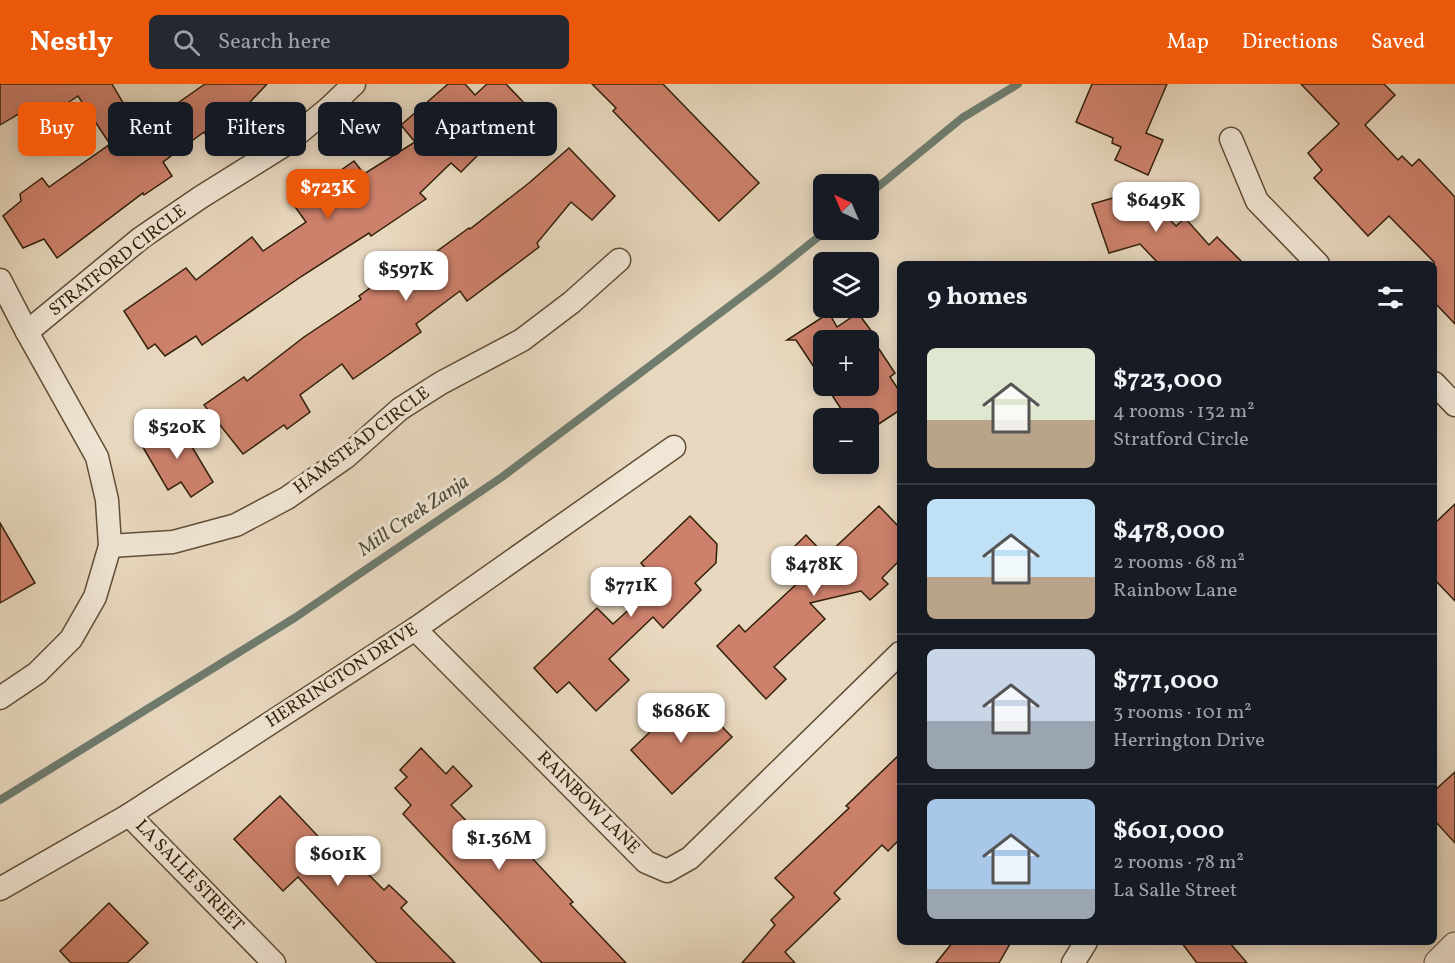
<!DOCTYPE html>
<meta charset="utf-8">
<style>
:root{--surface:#171b24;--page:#242831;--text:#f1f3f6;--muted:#9ea1a6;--line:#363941;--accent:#ea580c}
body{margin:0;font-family:Vollkorn,serif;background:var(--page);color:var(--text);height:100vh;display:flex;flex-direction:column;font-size:22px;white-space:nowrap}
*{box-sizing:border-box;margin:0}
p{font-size:20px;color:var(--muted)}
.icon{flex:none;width:33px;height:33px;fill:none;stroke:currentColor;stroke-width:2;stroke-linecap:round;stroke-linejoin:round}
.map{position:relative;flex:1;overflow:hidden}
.sheet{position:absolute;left:897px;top:177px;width:540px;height:684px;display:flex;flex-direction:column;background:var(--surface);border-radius:9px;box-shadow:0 3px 15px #0003}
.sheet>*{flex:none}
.guide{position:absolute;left:18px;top:18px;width:570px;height:54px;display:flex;gap:12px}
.needle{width:39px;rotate:316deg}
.controls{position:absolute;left:813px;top:90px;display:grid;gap:12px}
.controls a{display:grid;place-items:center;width:66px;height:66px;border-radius:9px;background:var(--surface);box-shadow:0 3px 15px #0003;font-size:30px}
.price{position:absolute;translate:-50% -51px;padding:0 14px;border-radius:12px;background:#fff;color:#222;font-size:20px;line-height:39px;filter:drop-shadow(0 2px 3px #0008)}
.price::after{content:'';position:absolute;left:50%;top:36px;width:18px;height:14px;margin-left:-9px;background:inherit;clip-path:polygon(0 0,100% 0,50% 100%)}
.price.selected{background:var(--accent);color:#fff}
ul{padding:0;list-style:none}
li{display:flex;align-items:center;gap:18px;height:150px;padding:0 30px}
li+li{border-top:2px solid var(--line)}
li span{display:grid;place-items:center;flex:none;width:168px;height:120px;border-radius:9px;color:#555}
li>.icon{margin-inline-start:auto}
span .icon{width:72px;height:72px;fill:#fffc;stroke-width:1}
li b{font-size:26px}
h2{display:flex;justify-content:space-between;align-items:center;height:72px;padding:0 30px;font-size:26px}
.chip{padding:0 21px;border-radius:9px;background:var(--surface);box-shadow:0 3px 15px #0003;font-size:21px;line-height:54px}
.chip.selected{background:var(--accent);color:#fff}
header{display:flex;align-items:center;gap:36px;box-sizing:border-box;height:84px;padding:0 30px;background:var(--accent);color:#fff}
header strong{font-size:28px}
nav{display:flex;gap:33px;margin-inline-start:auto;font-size:21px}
.search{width:420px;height:54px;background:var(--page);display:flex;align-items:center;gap:15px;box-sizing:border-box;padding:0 21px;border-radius:9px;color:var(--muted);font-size:22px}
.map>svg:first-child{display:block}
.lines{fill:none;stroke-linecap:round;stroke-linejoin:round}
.stream{stroke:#6f7c6e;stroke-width:8}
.building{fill:#cd816c;stroke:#322009;stroke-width:1.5}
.minor-casing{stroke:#604e36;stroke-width:25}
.tertiary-casing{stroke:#604e36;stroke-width:29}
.minor{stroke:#f0e6d5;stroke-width:22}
.tertiary{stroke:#f0e6d5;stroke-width:27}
.labels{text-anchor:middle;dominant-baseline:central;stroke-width:6;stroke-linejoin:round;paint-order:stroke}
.street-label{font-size:18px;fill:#322009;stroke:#f0e6d5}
.water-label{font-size:20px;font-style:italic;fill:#504e3c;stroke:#f0e6d5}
</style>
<header>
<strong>Nestly</strong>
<div class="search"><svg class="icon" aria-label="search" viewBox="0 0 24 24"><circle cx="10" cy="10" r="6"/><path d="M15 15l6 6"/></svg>Search here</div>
<nav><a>Map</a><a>Directions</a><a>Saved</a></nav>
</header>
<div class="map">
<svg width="1455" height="879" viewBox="0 0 1455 879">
<rect width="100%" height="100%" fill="#e8d8bf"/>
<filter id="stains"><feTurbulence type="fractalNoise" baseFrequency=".00333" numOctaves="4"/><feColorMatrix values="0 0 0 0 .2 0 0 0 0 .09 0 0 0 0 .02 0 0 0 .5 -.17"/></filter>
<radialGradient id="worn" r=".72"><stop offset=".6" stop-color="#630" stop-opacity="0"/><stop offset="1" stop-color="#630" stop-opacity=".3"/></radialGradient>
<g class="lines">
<g class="stream">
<path d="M 868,111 L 962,34 L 1018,0"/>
<path d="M 0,716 L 296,533 L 502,393 L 772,190 L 827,146"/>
</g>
</g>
<g class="building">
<path d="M 0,0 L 112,0 L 133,36 L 155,20 L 162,30 L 205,0 L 267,0 L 236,33 L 245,48 L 216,67 L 204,48 L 163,78 L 172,92 L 144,111 L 143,109 L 57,174 L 44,155 L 23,164 L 3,132 L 21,117 L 20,110 L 42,94 L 49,103 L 110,60 L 78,12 L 36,40 L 27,25 L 0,41 Z"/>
<path d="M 448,0 L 465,0 L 475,11 L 487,0 L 506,0 L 527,22 L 461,88 L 451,79 L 420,109 L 426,115 L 371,152 L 369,149 L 302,192 L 202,261 L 196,252 L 165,272 L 155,260 L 148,265 L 124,227 L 186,184 L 196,196 L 252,153 L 263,167 L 306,138 L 293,120 L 354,77 L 364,90 L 415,58 L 401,41 Z"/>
<path d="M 592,0 L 663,0 L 759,99 L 719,137 L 613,27 L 616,24 Z"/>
<path d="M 1092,0 L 1167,0 L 1146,49 L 1163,56 L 1148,91 L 1115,76 L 1121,63 L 1112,59 L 1113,54 L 1076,38 Z"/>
<path d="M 1301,0 L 1384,0 L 1395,11 L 1365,41 L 1398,76 L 1402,72 L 1412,82 L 1419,75 L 1455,113 L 1455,240 L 1434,218 L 1434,178 L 1389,132 L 1368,152 L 1314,94 L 1322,86 L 1308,69 L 1339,40 Z"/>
<path d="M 569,64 L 615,112 L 592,136 L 571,118 L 537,159 L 539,163 L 514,182 L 467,217 L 460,207 L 416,240 L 421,248 L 353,295 L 342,280 L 300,311 L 310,328 L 287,345 L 284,341 L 243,370 L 204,321 L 244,293 L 247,297 L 304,253 L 361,215 L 359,212 L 405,179 L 411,186 L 469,144 L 470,145 L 529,99 Z"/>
<path d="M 1140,106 L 1176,142 L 1185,134 L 1209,161 L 1217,153 L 1244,180 L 1159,180 L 1140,160 L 1109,169 L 1092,120 Z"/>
<path d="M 829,229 L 837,243 L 858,229 L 878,256 L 873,256 L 895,289 L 890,293 L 900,308 L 900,326 L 868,347 L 868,334 L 847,334 L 826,302 L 868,302 L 868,256 L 824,256 L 824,298 L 796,256 L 787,256 Z"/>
<path d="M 176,336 L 213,398 L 191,413 L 181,398 L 168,406 L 141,360 Z"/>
<path d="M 1455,420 L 1455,517 L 1434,495 L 1434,440 Z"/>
<path d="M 879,422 L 900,444 L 900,476 L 882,494 L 888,500 L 870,516 L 861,507 L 810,519 L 825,535 L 774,583 L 786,595 L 766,615 L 717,562 L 739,541 L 745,548 L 804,493 L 785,472 L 806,451 L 826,472 Z"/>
<path d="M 690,432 L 717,460 L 716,479 L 695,499 L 701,506 L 663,544 L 653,533 L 609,575 L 629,596 L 596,627 L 569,598 L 557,609 L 534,584 L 597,524 L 613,540 L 658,499 L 641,479 Z"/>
<path d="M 0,439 L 35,499 L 0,519 Z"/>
<path d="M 690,610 L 732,653 L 672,710 L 631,666 Z"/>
<path d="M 421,664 L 446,690 L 453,682 L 472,702 L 451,721 L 504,776 L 520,761 L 573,818 L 570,820 L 626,879 L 542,879 L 403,730 L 411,721 L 395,704 L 407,693 L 400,686 Z"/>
<path d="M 900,670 L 900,755 L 888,767 L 882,761 L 834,809 L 840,815 L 785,868 L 795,879 L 742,879 L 775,841 L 771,836 L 794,813 L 775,794 L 849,724 L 846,722 Z"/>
<path d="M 1455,688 L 1455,759 L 1434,736 L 1434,707 Z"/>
<path d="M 280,712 L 347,783 L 354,776 L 384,806 L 389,801 L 407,818 L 401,824 L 455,879 L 377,879 L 298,793 L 283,807 L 234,755 Z"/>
<path d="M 109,819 L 148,859 L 127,879 L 71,879 L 60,867 Z"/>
<path d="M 953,858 L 1011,858 L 999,879 L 936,879 Z"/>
<path d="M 1181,858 L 1229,858 L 1247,879 L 1197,879 Z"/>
</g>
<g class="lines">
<g class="minor-casing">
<g id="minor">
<path d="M 1231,55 L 1257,117 L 1318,180"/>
<path d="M 0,196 L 27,248 L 97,373 L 107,416 L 110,462 L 95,513 L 71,555 L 37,589 L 0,614"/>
<path d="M 27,248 L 141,154 L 201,113 L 283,62 L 330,23 L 354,0"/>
<path d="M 1434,299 L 1455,321"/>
<path d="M 110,462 L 173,458 L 236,441 L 287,414 L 346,373 L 400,325 L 441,299 L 522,256 L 572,218 L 619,176"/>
<path d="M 415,545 L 646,778 L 667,787 L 690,774 L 900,569"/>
<path d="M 129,731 L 274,879"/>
<path d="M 0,805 L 129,731 L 415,545 L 674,363"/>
<path d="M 1073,879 L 1086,858"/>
</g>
</g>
<g class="tertiary-casing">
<path id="tertiary" d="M 1438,879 L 1455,862"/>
</g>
<use href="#minor" class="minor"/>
<use href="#tertiary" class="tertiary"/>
</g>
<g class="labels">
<g class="street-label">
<text transform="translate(118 177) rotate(-38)">STRATFORD CIRCLE</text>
<text transform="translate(362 357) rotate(-37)">HAMSTEAD CIRCLE</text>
<text transform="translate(342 592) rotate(-33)">HERRINGTON DRIVE</text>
<text transform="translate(588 719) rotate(45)">RAINBOW LANE</text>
<text transform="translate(189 792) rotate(46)">LA SALLE STREET</text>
</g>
<g class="water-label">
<text transform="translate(414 432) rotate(-34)">Mill Creek Zanja</text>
</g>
</g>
<rect width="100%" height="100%" filter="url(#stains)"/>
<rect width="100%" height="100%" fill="url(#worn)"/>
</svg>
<div class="controls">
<a><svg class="needle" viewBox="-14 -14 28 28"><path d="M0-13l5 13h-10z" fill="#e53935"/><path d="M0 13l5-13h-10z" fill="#9ea1a6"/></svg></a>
<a><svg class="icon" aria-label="layers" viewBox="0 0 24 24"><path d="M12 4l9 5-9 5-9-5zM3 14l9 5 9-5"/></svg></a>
<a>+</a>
<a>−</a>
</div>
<b class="price selected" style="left:328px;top:136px">$723K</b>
<b class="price" style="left:1156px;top:149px">$649K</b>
<b class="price" style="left:406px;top:218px">$597K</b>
<b class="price" style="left:177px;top:376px">$520K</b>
<b class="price" style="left:814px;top:513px">$478K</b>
<b class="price" style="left:631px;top:534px">$771K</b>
<b class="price" style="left:681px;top:660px">$686K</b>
<b class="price" style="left:499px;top:787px">$1.36M</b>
<b class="price" style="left:338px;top:803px">$601K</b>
<div class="guide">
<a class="chip selected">Buy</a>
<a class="chip">Rent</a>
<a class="chip">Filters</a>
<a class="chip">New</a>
<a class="chip">Apartment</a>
</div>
<section class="sheet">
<h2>9 homes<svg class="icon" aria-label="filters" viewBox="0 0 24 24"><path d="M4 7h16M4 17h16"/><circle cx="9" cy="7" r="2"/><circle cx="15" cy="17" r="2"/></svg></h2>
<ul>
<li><span style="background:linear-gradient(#dfe7d0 60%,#b9a48a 0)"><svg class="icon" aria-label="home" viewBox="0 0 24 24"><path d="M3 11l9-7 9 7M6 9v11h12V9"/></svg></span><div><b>$723,000</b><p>4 rooms · 132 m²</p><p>Stratford Circle</p></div></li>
<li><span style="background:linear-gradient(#bfe0f5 65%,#b9a48a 0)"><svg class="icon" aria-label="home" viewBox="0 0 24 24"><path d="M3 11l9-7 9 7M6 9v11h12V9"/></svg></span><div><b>$478,000</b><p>2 rooms · 68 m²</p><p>Rainbow Lane</p></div></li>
<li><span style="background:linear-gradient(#c9d6e8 60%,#9aa5b1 0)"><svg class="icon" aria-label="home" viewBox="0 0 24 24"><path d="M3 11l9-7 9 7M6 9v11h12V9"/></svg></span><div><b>$771,000</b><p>3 rooms · 101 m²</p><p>Herrington Drive</p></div></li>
<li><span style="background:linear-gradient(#a9c7e8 75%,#9aa5b1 0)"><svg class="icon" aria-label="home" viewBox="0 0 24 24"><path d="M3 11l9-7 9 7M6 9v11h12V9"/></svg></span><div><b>$601,000</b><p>2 rooms · 78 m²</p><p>La Salle Street</p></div></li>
</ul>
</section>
</div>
